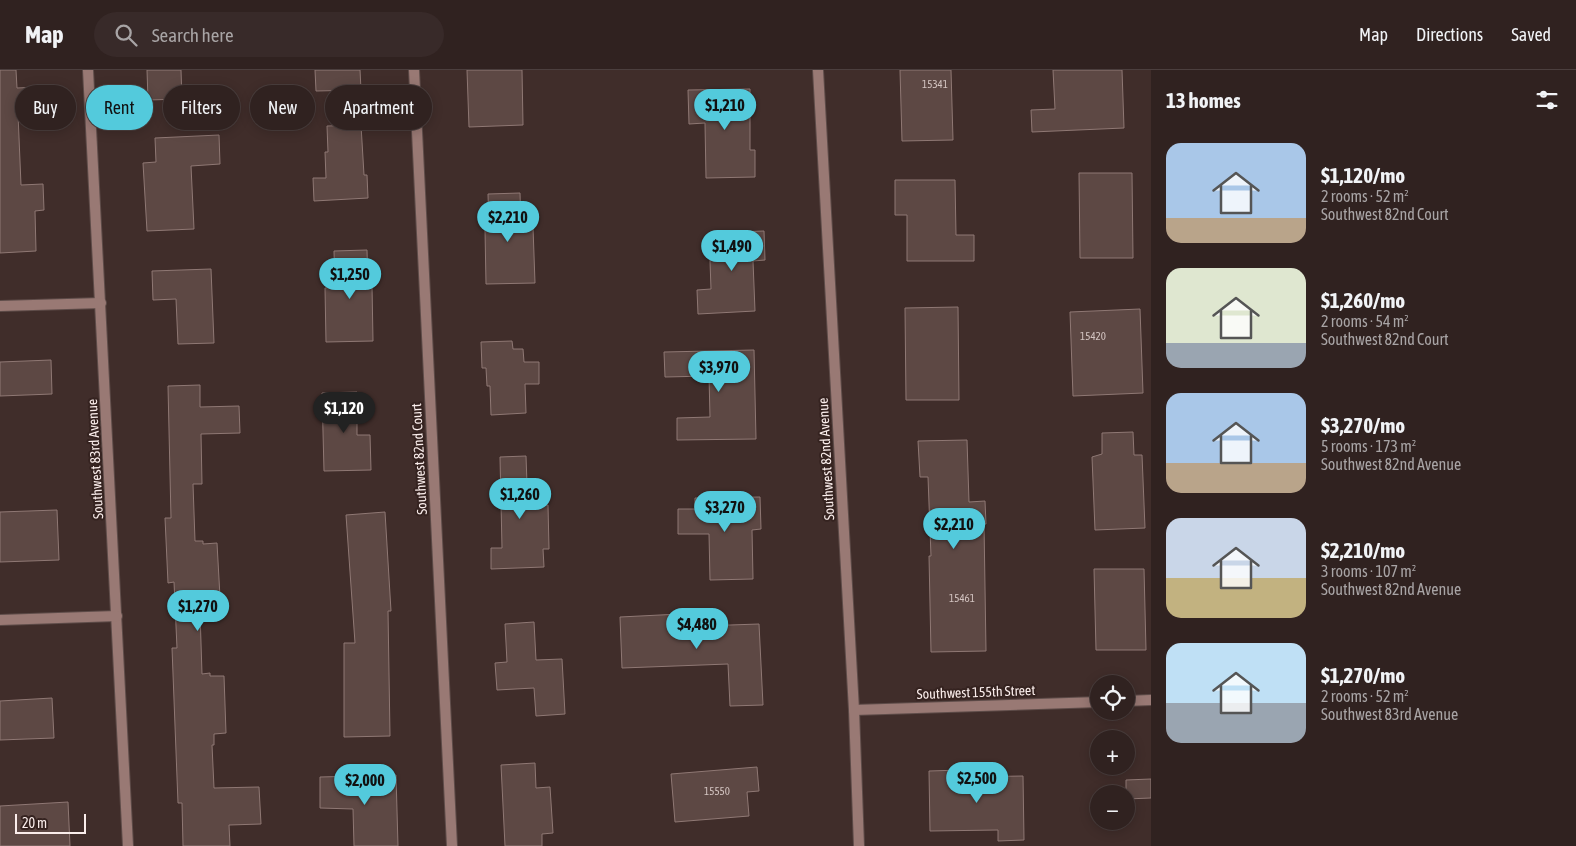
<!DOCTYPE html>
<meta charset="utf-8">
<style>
:root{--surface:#302220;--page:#382a29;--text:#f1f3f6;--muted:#a8a4a5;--line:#4b3f3e;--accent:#53cadc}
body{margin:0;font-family:"Asap Condensed",sans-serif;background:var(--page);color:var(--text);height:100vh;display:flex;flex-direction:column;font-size:19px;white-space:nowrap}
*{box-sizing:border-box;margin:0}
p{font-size:16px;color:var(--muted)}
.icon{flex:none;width:28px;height:28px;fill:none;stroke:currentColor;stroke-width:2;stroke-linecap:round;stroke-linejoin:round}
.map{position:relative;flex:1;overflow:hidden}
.drawer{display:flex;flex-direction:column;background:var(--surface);width:425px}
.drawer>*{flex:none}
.banner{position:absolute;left:15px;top:15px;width:475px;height:45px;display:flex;gap:10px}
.buttons{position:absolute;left:1090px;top:605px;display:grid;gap:10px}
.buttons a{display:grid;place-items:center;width:45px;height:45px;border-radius:50%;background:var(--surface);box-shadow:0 2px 12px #0003,0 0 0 1px var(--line);font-size:25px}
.scale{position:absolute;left:15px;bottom:12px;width:71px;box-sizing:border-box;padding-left:5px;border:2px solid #faedeb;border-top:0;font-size:14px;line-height:18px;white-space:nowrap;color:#faedeb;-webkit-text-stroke:4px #352320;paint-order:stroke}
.price{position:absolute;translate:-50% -42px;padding:0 11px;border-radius:18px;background:var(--accent);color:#111;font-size:16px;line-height:32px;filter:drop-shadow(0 1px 2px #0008)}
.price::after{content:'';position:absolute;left:50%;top:30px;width:15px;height:11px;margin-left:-8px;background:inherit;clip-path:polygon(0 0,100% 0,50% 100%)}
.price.active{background:#222;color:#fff}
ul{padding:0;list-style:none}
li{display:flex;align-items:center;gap:15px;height:125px;padding:0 15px}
li span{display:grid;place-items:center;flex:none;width:140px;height:100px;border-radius:15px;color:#555}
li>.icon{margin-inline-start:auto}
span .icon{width:60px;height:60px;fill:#fffc;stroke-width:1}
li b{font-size:21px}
h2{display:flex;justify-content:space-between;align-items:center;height:60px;padding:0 15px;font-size:21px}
.chip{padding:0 18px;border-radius:22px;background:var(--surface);box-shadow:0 2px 12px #0003,0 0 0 1px var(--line);font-size:18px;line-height:45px}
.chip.active{background:var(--accent);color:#111}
header{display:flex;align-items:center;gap:30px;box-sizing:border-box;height:70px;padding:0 25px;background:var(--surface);border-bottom:1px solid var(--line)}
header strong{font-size:24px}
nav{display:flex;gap:28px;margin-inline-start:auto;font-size:18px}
.search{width:350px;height:45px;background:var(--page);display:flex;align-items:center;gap:12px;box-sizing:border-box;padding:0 18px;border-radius:28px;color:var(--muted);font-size:19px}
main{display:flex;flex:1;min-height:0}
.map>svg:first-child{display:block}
.building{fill:#5d4844;stroke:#8f7874}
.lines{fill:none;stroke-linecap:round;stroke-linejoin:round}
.minor-casing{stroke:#5e4c49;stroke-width:12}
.tertiary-casing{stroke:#5e4c49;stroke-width:12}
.minor{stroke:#997974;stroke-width:10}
.tertiary{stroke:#997974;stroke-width:10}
.labels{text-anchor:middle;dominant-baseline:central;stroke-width:4;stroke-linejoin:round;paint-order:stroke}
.number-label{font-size:11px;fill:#d3c4c1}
.street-label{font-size:14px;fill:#faedeb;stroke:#352320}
</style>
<header>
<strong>Map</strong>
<div class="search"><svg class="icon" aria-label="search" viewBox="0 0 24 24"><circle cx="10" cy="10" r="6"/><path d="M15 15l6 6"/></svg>Search here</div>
<nav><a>Map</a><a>Directions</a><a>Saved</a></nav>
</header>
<main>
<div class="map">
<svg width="1151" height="776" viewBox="0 0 1151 776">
<rect width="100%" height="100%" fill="#402d2a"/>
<g class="building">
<path d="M 0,0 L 16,0 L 17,18 L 38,17 L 39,43 L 18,44 L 21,115 L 43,114 L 44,140 L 35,141 L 36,181 L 0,183 Z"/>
<path d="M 147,0 L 181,0 L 182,29 L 148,30 Z"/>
<path d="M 315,0 L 360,0 L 361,20 L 316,21 Z"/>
<path d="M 467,0 L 522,0 L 523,55 L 469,57 Z"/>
<path d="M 900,0 L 951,0 L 953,70 L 902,71 Z"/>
<path d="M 1053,0 L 1122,0 L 1124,58 L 1032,62 L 1031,40 L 1055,39 Z"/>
<path d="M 750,19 L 750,80 L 755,80 L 755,107 L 706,108 L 705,53 L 689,54 L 688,20 Z"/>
<path d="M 361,55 L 364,105 L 367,105 L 368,128 L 314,131 L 313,108 L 326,108 L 325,82 L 328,82 L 327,56 Z"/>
<path d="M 219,65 L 220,94 L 191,96 L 194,159 L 147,161 L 143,93 L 156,92 L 155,68 Z"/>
<path d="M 1079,103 L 1132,103 L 1133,188 L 1080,188 Z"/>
<path d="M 895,110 L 955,110 L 956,165 L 974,165 L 974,191 L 907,191 L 907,145 L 895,145 Z"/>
<path d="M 520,123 L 521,157 L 533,157 L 535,213 L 486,214 L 485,159 L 489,159 L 488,124 Z"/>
<path d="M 764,161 L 765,190 L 753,191 L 755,241 L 698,244 L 697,220 L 711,219 L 709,163 Z"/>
<path d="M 367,180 L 368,216 L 372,216 L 373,271 L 326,272 L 325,218 L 335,217 L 334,181 Z"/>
<path d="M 211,199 L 214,273 L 178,274 L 176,229 L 153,230 L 152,201 Z"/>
<path d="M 958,237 L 959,330 L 906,330 L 905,238 Z"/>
<path d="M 1140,239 L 1143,323 L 1073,326 L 1070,242 Z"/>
<path d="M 512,271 L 513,279 L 523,279 L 524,292 L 539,292 L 539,314 L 525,314 L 526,343 L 491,345 L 490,316 L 487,316 L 486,298 L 482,298 L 481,272 Z"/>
<path d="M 754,280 L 756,369 L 677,370 L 677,348 L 710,347 L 709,306 L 665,307 L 664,282 Z"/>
<path d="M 51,290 L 52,324 L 0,326 L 0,292 Z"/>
<path d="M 200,315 L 200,337 L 239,336 L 240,363 L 201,364 L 202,414 L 193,414 L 195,471 L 203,471 L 203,474 L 217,473 L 220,527 L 206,528 L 207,542 L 200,542 L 202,604 L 210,603 L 210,606 L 224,606 L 226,663 L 214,664 L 214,675 L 212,675 L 214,718 L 259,717 L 261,754 L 229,755 L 230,776 L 183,776 L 182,733 L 178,733 L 172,578 L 177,578 L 174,512 L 168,513 L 165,448 L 171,448 L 168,316 Z"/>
<path d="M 357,322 L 357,365 L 370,365 L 371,400 L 324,401 L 322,323 Z"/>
<path d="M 1133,362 L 1134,385 L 1142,385 L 1145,458 L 1095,460 L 1092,387 L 1102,384 L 1102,363 Z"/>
<path d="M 967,370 L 969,432 L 985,431 L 986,454 L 984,454 L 986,581 L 931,582 L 929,486 L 931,486 L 928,407 L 920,407 L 918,371 Z"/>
<path d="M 526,386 L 527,414 L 533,413 L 534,435 L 548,435 L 549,479 L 543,479 L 544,497 L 491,499 L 491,478 L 502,478 L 500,387 Z"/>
<path d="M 760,427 L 761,459 L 752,460 L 753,509 L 710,510 L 709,464 L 678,464 L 678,439 L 695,439 L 695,428 Z"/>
<path d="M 57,440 L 59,490 L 0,492 L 0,442 Z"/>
<path d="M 385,442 L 391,541 L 388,541 L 390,666 L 344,667 L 344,573 L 355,573 L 346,445 Z"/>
<path d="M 1094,499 L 1144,499 L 1146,580 L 1096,580 Z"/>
<path d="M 700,543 L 701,556 L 759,554 L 763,635 L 730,636 L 728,594 L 622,598 L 620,547 Z"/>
<path d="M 534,552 L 536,590 L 562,589 L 565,644 L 536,646 L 534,618 L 497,620 L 495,593 L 507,592 L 505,554 Z"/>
<path d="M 52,628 L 54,668 L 0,670 L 0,631 Z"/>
<path d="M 535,693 L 536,718 L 550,717 L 553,763 L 542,764 L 542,776 L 505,776 L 501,695 Z"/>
<path d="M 757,697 L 759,721 L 747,722 L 749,746 L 675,752 L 671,704 Z"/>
<path d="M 962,700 L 962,707 L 1023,706 L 1024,770 L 998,771 L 998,760 L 930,761 L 929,701 Z"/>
<path d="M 396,705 L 398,776 L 354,776 L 353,739 L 320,738 L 320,707 Z"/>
<path d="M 1151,709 L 1151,728 L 1126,729 L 1126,710 Z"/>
<path d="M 68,732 L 70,776 L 0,776 L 0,736 Z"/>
</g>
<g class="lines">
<g class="minor-casing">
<g id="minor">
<path d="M 88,0 L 128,776"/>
<path d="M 414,0 L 452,776"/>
<path d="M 0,236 L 101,233"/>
<path d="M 0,550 L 117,546"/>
<path d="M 1126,631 L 1151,630"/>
<path d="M 854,640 L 1099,632"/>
</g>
</g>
<g class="tertiary-casing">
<path id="tertiary" d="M 818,0 L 854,640 L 859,776"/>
</g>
<use href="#minor" class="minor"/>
<use href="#tertiary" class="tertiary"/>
</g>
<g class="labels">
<g class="number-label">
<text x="935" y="14">15341</text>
<text x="1093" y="266">15420</text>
<text x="962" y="528">15461</text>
<text x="717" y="721">15550</text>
</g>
<g class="street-label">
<text transform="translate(95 389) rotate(-93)">Southwest 83rd Avenue</text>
<text transform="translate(419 389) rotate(-93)">Southwest 82nd Court</text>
<text transform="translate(826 389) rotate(-93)">Southwest 82nd Avenue</text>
<text transform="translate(976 622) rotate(-2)">Southwest 155th Street</text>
</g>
</g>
</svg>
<div class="buttons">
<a><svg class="icon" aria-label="locate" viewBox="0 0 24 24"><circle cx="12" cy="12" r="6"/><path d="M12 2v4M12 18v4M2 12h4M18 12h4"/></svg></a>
<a>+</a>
<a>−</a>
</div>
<div class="scale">20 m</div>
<b class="price" style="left:725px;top:61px">$1,210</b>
<b class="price" style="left:508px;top:173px">$2,210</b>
<b class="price" style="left:732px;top:202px">$1,490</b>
<b class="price" style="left:350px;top:230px">$1,250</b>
<b class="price" style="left:719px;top:323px">$3,970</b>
<b class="price active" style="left:344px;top:364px">$1,120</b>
<b class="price" style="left:520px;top:450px">$1,260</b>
<b class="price" style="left:725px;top:463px">$3,270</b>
<b class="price" style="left:954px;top:480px">$2,210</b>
<b class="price" style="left:198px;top:562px">$1,270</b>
<b class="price" style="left:697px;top:580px">$4,480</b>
<b class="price" style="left:977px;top:734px">$2,500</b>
<b class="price" style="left:365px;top:736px">$2,000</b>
<div class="banner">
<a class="chip">Buy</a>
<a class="chip active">Rent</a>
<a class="chip">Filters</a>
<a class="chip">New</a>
<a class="chip">Apartment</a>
</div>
</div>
<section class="drawer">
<h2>13 homes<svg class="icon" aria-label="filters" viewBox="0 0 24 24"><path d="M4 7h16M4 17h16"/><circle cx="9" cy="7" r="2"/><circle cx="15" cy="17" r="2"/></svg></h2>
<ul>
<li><span style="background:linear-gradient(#a9c7e8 75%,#b9a48a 0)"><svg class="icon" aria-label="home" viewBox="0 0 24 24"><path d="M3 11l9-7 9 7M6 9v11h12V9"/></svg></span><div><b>$1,120/mo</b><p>2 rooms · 52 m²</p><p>Southwest 82nd Court</p></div></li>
<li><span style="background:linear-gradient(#dfe7d0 75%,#9aa5b1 0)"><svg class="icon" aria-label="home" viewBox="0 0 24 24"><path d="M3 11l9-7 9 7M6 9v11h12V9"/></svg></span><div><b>$1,260/mo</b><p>2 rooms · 54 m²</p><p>Southwest 82nd Court</p></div></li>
<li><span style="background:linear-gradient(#a9c7e8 70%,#b9a48a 0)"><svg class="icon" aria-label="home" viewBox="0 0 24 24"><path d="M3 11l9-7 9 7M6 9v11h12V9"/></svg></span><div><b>$3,270/mo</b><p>5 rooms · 173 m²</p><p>Southwest 82nd Avenue</p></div></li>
<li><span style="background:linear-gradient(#c9d6e8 60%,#c2b280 0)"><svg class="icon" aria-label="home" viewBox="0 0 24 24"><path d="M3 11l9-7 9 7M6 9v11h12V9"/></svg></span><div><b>$2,210/mo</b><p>3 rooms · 107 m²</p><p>Southwest 82nd Avenue</p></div></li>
<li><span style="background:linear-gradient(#bfe0f5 60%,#9aa5b1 0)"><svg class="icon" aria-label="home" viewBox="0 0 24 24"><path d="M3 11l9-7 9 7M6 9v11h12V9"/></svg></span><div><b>$1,270/mo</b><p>2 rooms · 52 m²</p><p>Southwest 83rd Avenue</p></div></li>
</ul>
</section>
</main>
